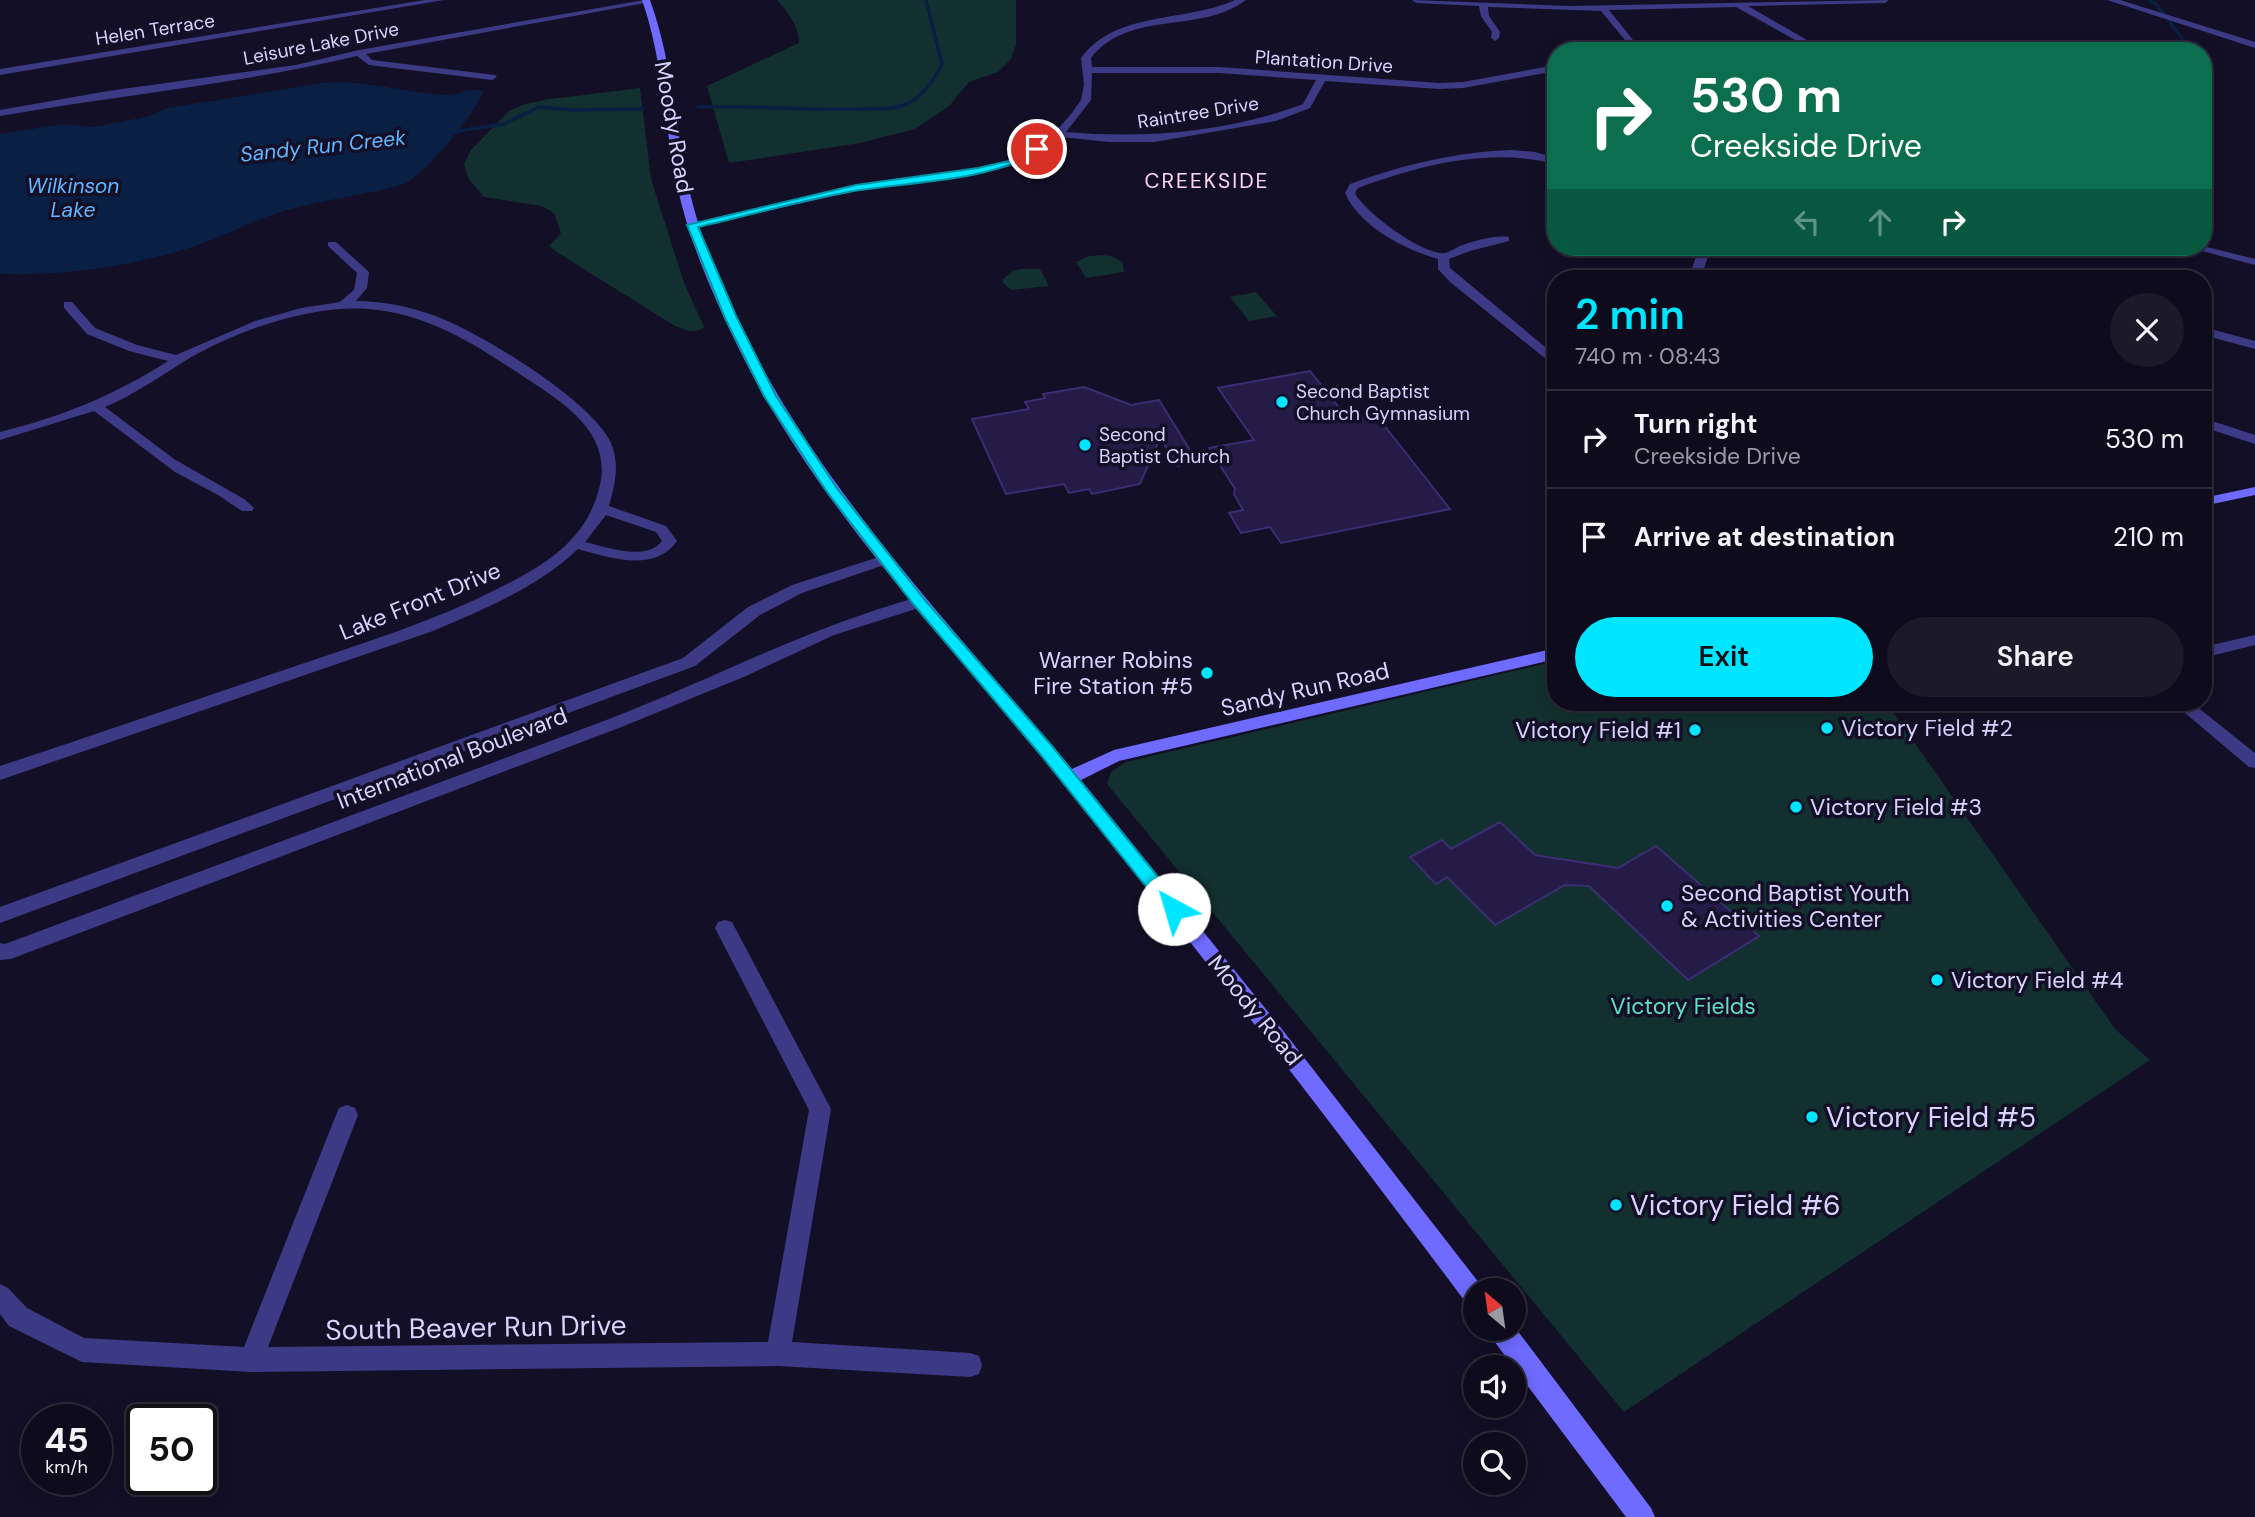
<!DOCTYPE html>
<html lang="en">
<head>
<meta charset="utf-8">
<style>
	body { margin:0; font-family:"DM Sans",sans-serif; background:#1c1929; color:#f1f3f6; height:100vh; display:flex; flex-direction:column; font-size:26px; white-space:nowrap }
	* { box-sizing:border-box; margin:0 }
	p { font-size:23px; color:#9b9ba3 }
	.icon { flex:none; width:38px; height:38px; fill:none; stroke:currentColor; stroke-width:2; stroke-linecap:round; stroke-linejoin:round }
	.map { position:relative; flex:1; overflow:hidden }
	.side { position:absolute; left:1547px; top:270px; width:665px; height:441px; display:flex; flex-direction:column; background:#0e0b1c; border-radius:28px; box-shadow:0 4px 18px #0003,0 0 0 2px #2e2b3b }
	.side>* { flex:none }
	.top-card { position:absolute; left:1547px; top:42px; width:665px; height:214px; border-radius:28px; box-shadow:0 4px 18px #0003,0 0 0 2px #2e2b3b; background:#0b6e4f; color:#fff; overflow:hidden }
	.needle { width:46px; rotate:331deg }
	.buttons { position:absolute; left:1463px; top:1278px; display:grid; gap:14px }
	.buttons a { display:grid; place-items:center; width:63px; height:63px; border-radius:50%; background:#0e0b1c; box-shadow:0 4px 18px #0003,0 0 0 2px #2e2b3b; font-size:35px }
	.speed { position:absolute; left:21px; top:1404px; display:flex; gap:14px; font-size:35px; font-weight:700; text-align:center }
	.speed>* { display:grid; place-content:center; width:91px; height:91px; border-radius:50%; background:#0e0b1c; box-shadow:0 4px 18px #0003,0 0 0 2px #2e2b3b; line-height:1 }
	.speed small { font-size:18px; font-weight:400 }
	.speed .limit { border:4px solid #111; border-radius:10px; background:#fff; color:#111 }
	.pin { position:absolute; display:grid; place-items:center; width:60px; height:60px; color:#fff; margin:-30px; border:4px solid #fff; border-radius:50%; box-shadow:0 2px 7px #0007 }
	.me { position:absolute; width:77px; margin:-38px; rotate:321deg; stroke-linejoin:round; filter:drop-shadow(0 0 5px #0008) }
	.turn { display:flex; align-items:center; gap:24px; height:147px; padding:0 28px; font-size:32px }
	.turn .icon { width:91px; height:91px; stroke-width:2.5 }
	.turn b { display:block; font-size:49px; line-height:60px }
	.lanes { display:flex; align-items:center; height:66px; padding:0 28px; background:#0003; justify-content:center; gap:35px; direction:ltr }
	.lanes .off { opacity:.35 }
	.round { display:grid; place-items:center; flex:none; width:74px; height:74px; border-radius:37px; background:#1c1929 }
	.headline { display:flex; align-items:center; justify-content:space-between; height:119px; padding:0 28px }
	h1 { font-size:42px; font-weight:600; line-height:52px; color:#00e5ff }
	.button { display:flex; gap:14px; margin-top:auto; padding:14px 28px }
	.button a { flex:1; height:80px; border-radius:42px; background:#00e5ff; color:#111; font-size:28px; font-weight:600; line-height:80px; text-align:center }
	.button a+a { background:#1c1929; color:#f1f3f6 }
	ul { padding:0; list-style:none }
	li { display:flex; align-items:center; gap:21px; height:98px; padding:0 28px; border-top:2px solid #2e2b3b }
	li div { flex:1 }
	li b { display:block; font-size:26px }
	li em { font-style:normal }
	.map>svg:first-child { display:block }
	.green { fill:#12302f }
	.water { fill:#0a1f44 }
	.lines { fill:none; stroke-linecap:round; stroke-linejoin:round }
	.stream { stroke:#0a1f44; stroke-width:3.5 }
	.building { fill:#241b47; stroke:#3b2d73; stroke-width:2 }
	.street { fill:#3d3a85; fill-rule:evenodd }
	.secondary { fill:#6f6bff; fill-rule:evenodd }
	.route { fill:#00e5ff; stroke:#0095a6; stroke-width:2 }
	.poi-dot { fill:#00e5ff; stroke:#130f26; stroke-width:2.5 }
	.labels { text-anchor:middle; stroke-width:7; stroke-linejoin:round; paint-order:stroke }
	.far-street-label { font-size:19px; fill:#d9d4ff; stroke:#130f26 }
	.far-poi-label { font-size:19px; fill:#d9d4ff; stroke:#130f26; text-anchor:start }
	.far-water-label { font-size:21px; font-style:italic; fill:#62b6ff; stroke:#130f26 }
	.far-neighbourhood-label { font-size:21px; letter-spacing:2px; fill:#ffd6f0; stroke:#130f26 }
	.street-label { font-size:23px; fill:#d9d4ff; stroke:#130f26 }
	.poi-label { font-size:23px; fill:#d9d4ff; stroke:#130f26; text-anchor:start }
	.park-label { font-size:23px; fill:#5fe0c0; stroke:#130f26 }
	.near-poi-label { font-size:28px; fill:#d9d4ff; stroke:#130f26; text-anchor:start }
	.near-street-label { font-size:28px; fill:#d9d4ff; stroke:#130f26 }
</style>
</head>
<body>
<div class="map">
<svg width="2255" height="1517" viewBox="0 0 2255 1517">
	<rect width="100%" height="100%" fill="#130f26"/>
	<path class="green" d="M777,0h239v45l-5,14 -13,13 -29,10 -20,24 -34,23 -55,14 -131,20 -22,-77 92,-43c1,-16 -12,-32 -22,-43z
		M640,88l11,91 33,104 20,44c-9,8 -19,3 -29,-1l-117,-73 -9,-7 12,-13 -7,-20 -12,-7 -58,-9 -16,-19 -4,-14 7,-14 38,-39 16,-7 25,-5z
		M1104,255l10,2 9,6 1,9 -38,6 -10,-16 13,-6z
		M1021,269h19l9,17 -38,4 -8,-7v-4l10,-8z
		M1256,292l21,24 -28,5 -19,-24z
		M1556,661v41h330l229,327 35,31 -526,352 -517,-628 4,-12 15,-10z"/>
	<path class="water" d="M323,83c42,-4 81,10 123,12 13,0 25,-8 37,-4 -7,22 -58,84 -79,93 -39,12 -81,15 -120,27 -31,9 -59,25 -89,35 -57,19 -136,31 -195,28v-140l63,-10 31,3 56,-11 17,-8z"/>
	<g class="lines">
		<path class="stream" d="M2149,0l7,4 36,47
			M698,107c54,-2 108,4 162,2 11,-1 26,1 37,-2 23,-5 35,-24 45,-43l-16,-64
			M447,133l57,-9 35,-17 35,3 69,-1"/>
	</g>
	<path class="building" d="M1310,371l39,49 27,-5 74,94 -169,34 -11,-16 -29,6 -12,-20 14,-3 -9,-16 1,-5 -26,-41 45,-8 -36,-52z
		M1084,387l47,18 28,-5 39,63 -20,3 -18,-28 -20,46 -48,10 -3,-5 -20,4 -5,-9 -58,10 -34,-75 57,-10 -4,-7 20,-4 -2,-4z
		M1500,822l35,33 83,13 38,-22 103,90 -71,44 -99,-94 -24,-1 -70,40 -48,-48 -11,7 -26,-27 32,-17 9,9z"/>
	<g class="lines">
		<path class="street" d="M425,0h19l-444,75v-6z
			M644,0l7,2 -285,52 6,6 123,15 2,2 -5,3 -123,-15 -12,-9c-117,28 -238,39 -357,60v-6l108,-19 188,-26 63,-15z
			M1235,0h11c-47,35 -117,9 -155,58l1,9h127l220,16 24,-1 93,-17v6l-93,17 -24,1 -114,-8 -15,27 -34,13 -122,21h-45l-48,-5 -49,29 -33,8 -123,17 -164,37 -6,-3 170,-40 123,-17 29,-7 47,-29 17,-19 9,-13 3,-15 -3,-27c36,-48 103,-35 154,-58zM1092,73h127l97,7 -13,24c-73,28 -159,35 -237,28l25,-32z
			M1412,0l158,6 319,-6 -4,3 -137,3 78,45h-11l-79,-44 -127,3 28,35 1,6h-10l1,-6 -28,-34 -113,-4 1,9 11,16 -1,6 -4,3 -4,-3 1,-6 -11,-16 -2,-10 -63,-3z
			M2107,0h13l135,42v6z
			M1511,150l24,2 21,6v6c-67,-17 -135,1 -198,24l-3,5c9,19 69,63 90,60 5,-1 11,-5 15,-7 14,-5 35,-11 49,-9v4l-39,10 -21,8 1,9 106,88v11l-106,-85 -12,-13v-10c-34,-10 -78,-32 -93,-66l5,-9c52,-19 105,-32 161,-34z
			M328,242h8l33,30 -2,16 -11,13c25,0 50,5 74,13 45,15 162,86 181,129 9,22 4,41 -2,63l57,20 11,15c-22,32 -67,17 -99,8 -41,39 -94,60 -145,82l-433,149v-14c94,-31 187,-63 281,-95 75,-26 151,-48 222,-85 22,-11 47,-25 64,-42 17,-17 26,-33 32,-55 16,-58 -40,-89 -81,-116 -55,-37 -109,-69 -178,-64 -51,4 -107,24 -152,50 -27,17 -53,35 -83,48l69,52 70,40 10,9 -2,3h-10l-24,-16 -43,-23 -81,-61 -94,29v-8c61,-15 115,-37 168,-71l-39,-10 -42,-17 -23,-26v-6h8l23,26 42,17 39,10 79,-34 46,-13 39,-6 14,-12 3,-17 -29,-27zM606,515l50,17 6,9c-16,21 -56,6 -77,1z
			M2203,246l52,13v6l-68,-18z
			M1699,247h12l-10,31h-12z
			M1765,247h29l2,2c-7,6 -24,3 -31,-2z
			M2203,327l52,14v8l-52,-14z
			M2203,418l52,17v9l-52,-17z
			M885,555l5,2 3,3 -3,3 -88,30 -42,22 -65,51 -695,257v-16l683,-249 65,-51 44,-22z
			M919,597l8,5 -2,4 -91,29 -88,41 -122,50 -613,233 -11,1v-17l5,1c201,-75 403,-149 604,-225 104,-40 202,-93 310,-122z
			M2255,635v10l-52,13v-11z
			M2172,702h19l64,51v15l-6,-1z
			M725,920l7,2 99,187 -39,233 178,11 9,3 3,9 -3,9 -9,3 -192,-11 -527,6 -169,-10 -73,-36 -9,-12v-30l8,4 19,20 57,30 160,9 92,-232 3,-7 8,-3 8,3 3,7 -90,232 500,-5 41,-232 -94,-182 3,-6z"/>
		<path class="secondary" d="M642,0h8c28,77 25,160 53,237 74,210 229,365 369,532l42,-19 442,-102v11l-437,102 -38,19 200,248 202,260 1,2h-9v18l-8,-4c-137,-183 -276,-364 -420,-541 -109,-133 -232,-260 -309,-416 -25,-52 -49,-105 -61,-162 -13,-62 -14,-125 -35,-185z
			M2255,487v8l-52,11v-8z
			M1514,1326l137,182 4,9h-29l-135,-180 -3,-9z"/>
	</g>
	<path class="route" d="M1037,146l5,3 -1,2c-55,30 -120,30 -181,39 -55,9 -109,25 -162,37l39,91 39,78 60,91 88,112 128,147 128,158 3,5 -3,5h-12l-128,-160 -126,-149 -87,-113 -63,-96 -39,-78 -38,-93 169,-40 122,-17 31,-7z"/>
	<g class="poi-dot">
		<circle cx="1282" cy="402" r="7"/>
		<circle cx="1085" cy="445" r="7"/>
		<circle cx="1207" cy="673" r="7"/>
		<circle cx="1827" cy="728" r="7"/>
		<circle cx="1695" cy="730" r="7"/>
		<circle cx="1796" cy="807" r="7"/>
		<circle cx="1667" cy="906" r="7"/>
		<circle cx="1937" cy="980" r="7"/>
		<circle cx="1812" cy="1117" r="7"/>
		<circle cx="1616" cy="1205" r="7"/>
	</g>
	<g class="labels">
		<g class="far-street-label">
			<text transform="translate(155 29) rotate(-9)" y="7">Helen Terrace</text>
			<text transform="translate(321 43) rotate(-11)" y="7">Leisure Lake Drive</text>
			<text transform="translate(1324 61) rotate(4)" y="7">Plantation Drive</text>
			<text transform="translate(1198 112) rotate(-9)" y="7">Raintree Drive</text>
		</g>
		<g class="far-poi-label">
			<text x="1296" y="398">Second Baptist<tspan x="1296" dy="22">Church Gymnasium</tspan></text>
			<text x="1099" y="441">Second<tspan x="1099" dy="22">Baptist Church</tspan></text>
		</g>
		<g class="far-water-label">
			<text transform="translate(323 146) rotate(-6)" y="7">Sandy Run Creek</text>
			<text x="73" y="193">Wilkinson<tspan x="73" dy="24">Lake</tspan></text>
		</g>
		<g class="far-neighbourhood-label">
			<text x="1207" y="188">CREEKSIDE</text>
		</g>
		<g class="street-label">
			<text transform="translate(674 127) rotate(80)" y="8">Moody Road</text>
			<text transform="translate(420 601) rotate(-22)" y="8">Lake Front Drive</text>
			<text transform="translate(1305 689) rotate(-13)" y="8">Sandy Run Road</text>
			<text transform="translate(452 758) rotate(-21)" y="8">International Boulevard</text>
			<text transform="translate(1255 1010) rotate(51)" y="8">Moody Road</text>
		</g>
		<g class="poi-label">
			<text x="1193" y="668" text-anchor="end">Warner Robins<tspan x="1193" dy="26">Fire Station #5</tspan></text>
			<text x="1841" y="736">Victory Field #2</text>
			<text x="1681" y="738" text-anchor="end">Victory Field #1</text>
			<text x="1810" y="815">Victory Field #3</text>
			<text x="1681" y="901">Second Baptist Youth<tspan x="1681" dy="26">&amp; Activities Center</tspan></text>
			<text x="1951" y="988">Victory Field #4</text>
		</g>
		<g class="park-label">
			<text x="1683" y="1014">Victory Fields</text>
		</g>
		<g class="near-poi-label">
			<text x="1826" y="1127">Victory Field #5</text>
			<text x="1630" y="1215">Victory Field #6</text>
		</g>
		<g class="near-street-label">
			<text transform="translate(476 1327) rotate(-1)" y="10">South Beaver Run Drive</text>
		</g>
	</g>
</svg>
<div class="buttons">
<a><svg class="needle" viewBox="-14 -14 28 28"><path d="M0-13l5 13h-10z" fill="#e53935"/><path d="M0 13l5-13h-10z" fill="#9b9ba3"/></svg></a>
<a><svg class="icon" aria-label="sound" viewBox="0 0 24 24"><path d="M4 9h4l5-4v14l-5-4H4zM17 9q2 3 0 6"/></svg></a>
<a><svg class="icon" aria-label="search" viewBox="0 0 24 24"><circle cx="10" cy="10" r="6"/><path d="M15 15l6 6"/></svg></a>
</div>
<div class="speed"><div>45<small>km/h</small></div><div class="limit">50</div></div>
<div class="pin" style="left:1037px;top:149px;background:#d93025"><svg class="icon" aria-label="arrive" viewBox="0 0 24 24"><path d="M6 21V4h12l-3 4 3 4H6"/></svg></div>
<svg class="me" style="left:1174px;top:909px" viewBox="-20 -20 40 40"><circle r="19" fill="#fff"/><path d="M0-13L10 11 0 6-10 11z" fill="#00e5ff"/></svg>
<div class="top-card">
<div class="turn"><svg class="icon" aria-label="right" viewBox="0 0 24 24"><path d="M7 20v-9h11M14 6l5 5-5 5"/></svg><div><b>530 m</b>Creekside Drive</div></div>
<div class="lanes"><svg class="icon off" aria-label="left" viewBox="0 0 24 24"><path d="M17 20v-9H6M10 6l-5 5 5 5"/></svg><svg class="icon off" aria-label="ahead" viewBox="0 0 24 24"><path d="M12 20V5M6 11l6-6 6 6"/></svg><svg class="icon" aria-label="right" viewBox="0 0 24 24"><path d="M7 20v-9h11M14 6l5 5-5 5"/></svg></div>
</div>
<section class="side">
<div class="headline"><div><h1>2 min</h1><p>740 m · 08:43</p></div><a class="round"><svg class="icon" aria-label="close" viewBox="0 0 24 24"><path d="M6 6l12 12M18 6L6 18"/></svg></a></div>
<ul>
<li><svg class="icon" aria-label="right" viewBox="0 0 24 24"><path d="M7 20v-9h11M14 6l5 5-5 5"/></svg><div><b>Turn right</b><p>Creekside Drive</p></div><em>530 m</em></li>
<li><svg class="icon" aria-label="arrive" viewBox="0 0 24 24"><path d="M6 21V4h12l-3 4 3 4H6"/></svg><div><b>Arrive at destination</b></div><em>210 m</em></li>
</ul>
<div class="button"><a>Exit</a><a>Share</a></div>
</section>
</div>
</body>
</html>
